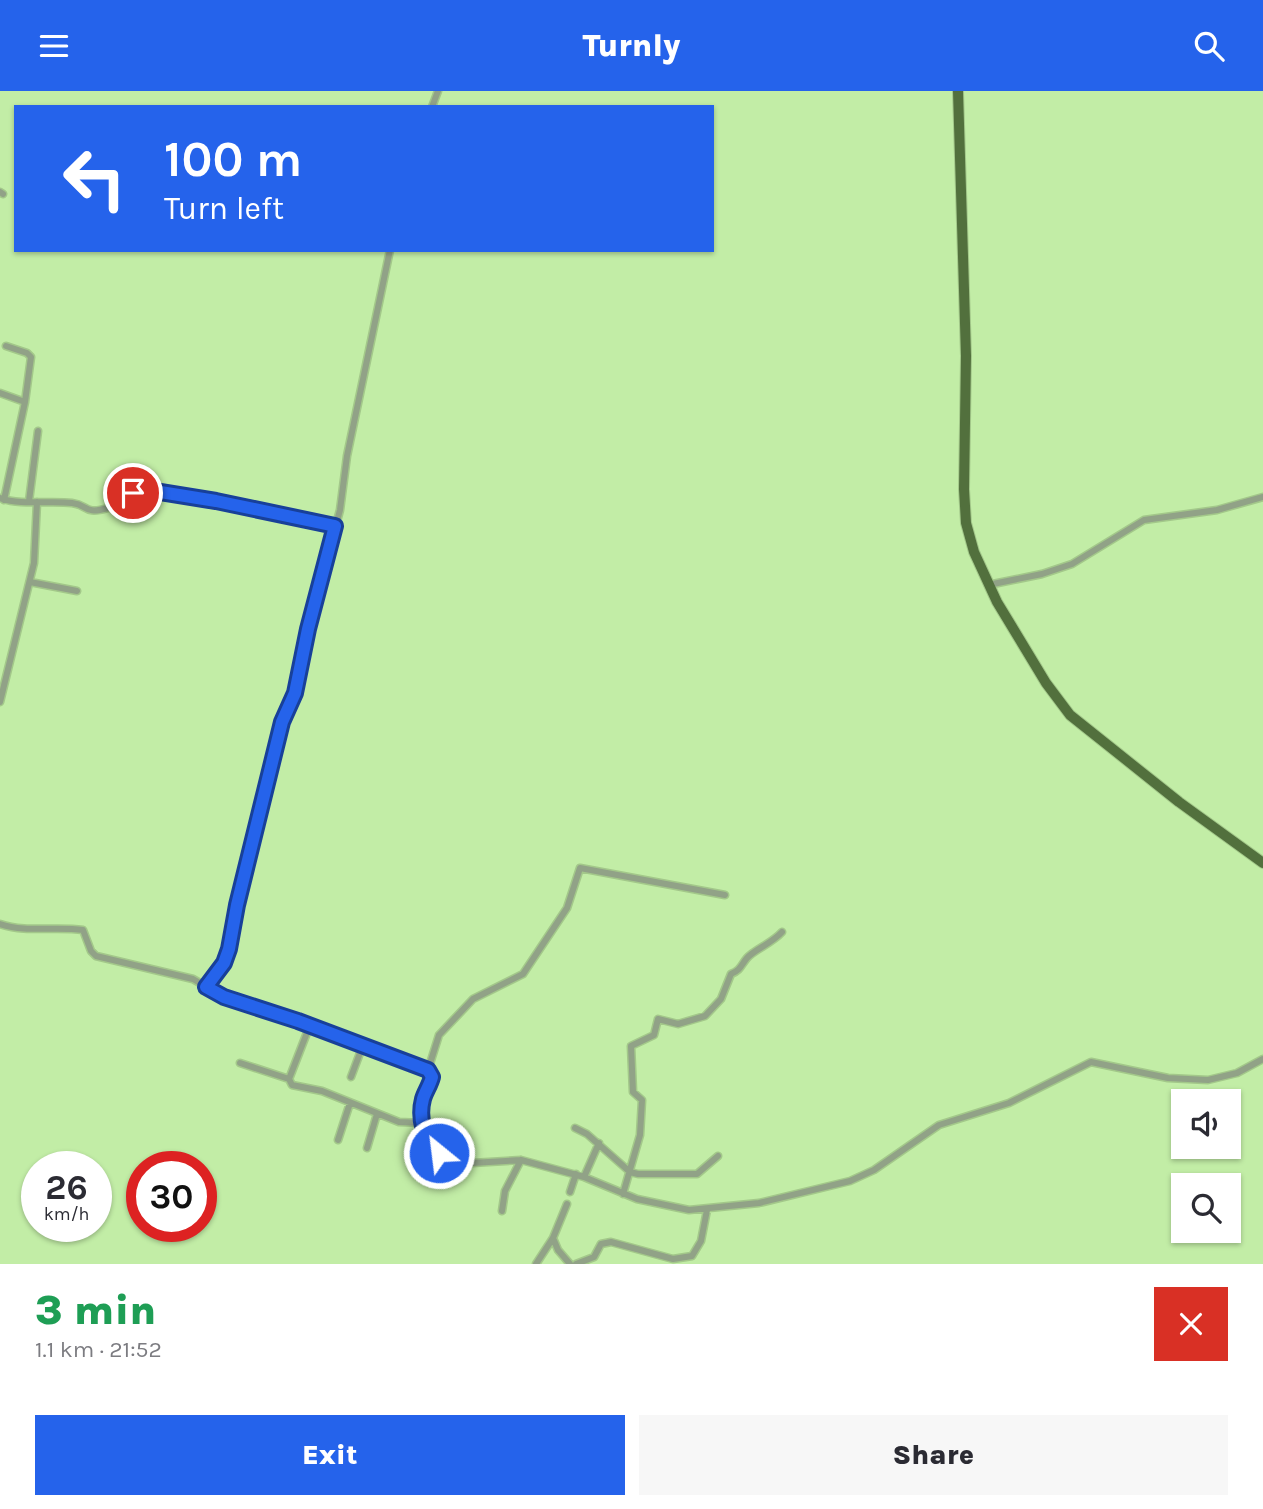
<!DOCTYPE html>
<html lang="en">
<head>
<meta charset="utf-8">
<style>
	body { margin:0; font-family:Karla,sans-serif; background:#f7f7f7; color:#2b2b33; height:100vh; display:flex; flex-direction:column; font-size:26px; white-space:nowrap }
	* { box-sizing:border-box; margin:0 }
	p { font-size:23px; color:#7c7c81 }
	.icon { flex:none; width:38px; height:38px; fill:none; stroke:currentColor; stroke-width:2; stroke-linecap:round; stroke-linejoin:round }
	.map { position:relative; height:1173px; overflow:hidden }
	.side { display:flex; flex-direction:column; background:#fff; flex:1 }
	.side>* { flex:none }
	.hud { position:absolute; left:14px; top:14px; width:700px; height:147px; border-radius:0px; box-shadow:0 2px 5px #0004; background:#2563eb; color:#fff; overflow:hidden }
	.fabs { position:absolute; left:1171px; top:998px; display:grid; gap:14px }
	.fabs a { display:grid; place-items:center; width:70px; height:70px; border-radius:0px; background:#fff; box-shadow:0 2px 5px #0004; font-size:35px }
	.speed { position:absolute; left:21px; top:1060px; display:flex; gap:14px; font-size:35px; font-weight:700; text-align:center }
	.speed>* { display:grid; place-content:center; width:91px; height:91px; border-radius:50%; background:#fff; box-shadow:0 2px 5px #0004; line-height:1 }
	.speed small { font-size:18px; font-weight:400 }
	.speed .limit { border:10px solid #d22; background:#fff; color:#111 }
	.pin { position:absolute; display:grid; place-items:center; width:60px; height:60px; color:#fff; margin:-30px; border:4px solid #fff; border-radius:50%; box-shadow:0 2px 7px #0007 }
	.me { position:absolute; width:77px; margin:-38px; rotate:331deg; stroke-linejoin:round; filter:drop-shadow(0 0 5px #0008) }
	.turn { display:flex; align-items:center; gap:24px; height:147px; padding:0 35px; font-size:32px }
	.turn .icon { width:91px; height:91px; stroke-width:2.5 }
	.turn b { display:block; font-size:49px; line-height:60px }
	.round { display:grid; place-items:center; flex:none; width:74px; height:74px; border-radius:0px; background:#f7f7f7 }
	.head { display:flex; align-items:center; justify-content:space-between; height:119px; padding:0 35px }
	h1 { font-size:42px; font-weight:800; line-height:52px; color:#1e9e55 }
	.primary-button { display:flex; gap:14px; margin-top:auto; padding:14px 35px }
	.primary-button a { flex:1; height:80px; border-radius:0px; background:#2563eb; color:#fff; font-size:28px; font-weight:800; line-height:80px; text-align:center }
	.primary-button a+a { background:#f7f7f7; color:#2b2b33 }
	header { display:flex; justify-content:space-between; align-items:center; height:91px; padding:0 35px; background:#2563eb; color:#fff; font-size:32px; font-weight:800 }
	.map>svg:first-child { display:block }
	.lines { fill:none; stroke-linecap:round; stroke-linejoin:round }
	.minor-casing { stroke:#a3c88a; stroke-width:9 }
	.primary-casing { stroke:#a3c88a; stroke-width:12 }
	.minor { stroke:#91a287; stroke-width:6 }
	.primary { stroke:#52703d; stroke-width:10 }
	.route-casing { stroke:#184099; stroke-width:18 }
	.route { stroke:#2563eb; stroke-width:12 }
</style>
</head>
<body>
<header><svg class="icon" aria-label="menu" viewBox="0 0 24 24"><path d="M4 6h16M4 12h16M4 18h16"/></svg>Turnly<svg class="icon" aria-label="search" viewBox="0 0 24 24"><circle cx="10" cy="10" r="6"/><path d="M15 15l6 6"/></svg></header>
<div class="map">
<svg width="1263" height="1173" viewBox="0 0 1263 1173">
	<rect width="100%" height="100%" fill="#c2eda6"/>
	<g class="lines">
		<g class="minor-casing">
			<path id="minor" d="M432,16l6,-16
				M0,101l3,2
				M6,255l21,7 4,4 -6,45
				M0,302l25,9 -21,98
				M0,407c22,8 49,2 72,5 17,2 11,12 36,5 15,-4 24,-17 40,-18l79,13 56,14 52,9
				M29,410l9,-70
				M30,491l47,9
				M988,494l54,-11 30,-10 72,-44 73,-10 46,-13
				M0,611l34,-139 3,-61
				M0,833c26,9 56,2 83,6l8,21 5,5 97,23 31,18 46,14 158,59 4,7 -9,23v23l6,21 10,9 33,10 49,-3 63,17 53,22 52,11 70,-7 91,-22 24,-11 65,-45 70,-22 82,-41 77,16 40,2 29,-7 26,-14
				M206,896l21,-30 55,-235 13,-29 13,-64 32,-119 7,-54 43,-206
				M240,972l49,16 3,6 30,6 77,31 24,1
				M428,979l11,-35 34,-36 50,-25 44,-66 13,-40 145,27
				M351,986l12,-32
				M289,988l21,-54
				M575,1037l12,6 43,38 8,2h59l21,-18
				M338,1049l12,-37
				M367,1057l10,-34
				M584,1086l15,-34
				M570,1101l6,-18
				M623,1103l17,-59 2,-35 -9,-8 -2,-46 23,-11 4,-16 20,5 27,-8 16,-17 10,-25c10,-4 10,-9 16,-16 8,-9 24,-14 35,-26
				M502,1120l3,-20 16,-31
				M553,1147l5,12 12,14
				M536,1173l17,-26 14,-34
				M576,1173l18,-7 7,-13 10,-2 62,17 19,-3 9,-15 6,-31"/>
		</g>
		<g class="primary-casing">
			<path id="primary" d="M958,0l8,265 -2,133 2,34 8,29 23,50 49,81 24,32 109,87 84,61"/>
		</g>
		<use href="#minor" class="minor"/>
		<use href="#primary" class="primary"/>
	</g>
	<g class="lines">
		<g class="route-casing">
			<path id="route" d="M133,402l15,-3 68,11 119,25 -27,103 -13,64 -13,29 -45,183 -8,44 -5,14 -18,24 18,10 74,24 130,49 4,7c-2,8 -7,15 -9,22 -5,19 1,42 16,54"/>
		</g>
		<use href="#route" class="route"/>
	</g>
</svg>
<div class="fabs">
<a><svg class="icon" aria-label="sound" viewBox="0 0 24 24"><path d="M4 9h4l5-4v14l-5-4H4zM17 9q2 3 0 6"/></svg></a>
<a><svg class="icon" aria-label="search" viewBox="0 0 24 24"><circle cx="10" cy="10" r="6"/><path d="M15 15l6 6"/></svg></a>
</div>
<div class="speed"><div>26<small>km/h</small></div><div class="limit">30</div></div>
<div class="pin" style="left:133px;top:402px;background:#d93025"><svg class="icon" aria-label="arrive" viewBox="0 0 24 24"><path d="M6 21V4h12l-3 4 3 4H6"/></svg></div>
<svg class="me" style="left:439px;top:1062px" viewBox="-20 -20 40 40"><circle r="17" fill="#2563eb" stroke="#fff" stroke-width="3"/><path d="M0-11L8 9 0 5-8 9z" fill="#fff"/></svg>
<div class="hud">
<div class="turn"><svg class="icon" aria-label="left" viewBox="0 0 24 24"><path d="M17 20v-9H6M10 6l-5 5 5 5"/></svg><div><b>100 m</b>Turn left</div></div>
</div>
</div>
<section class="side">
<div class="head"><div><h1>3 min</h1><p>1.1 km · 21:52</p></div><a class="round" style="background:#d93025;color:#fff"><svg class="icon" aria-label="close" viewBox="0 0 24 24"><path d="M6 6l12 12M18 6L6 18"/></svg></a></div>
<div class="primary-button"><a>Exit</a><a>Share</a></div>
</section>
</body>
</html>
